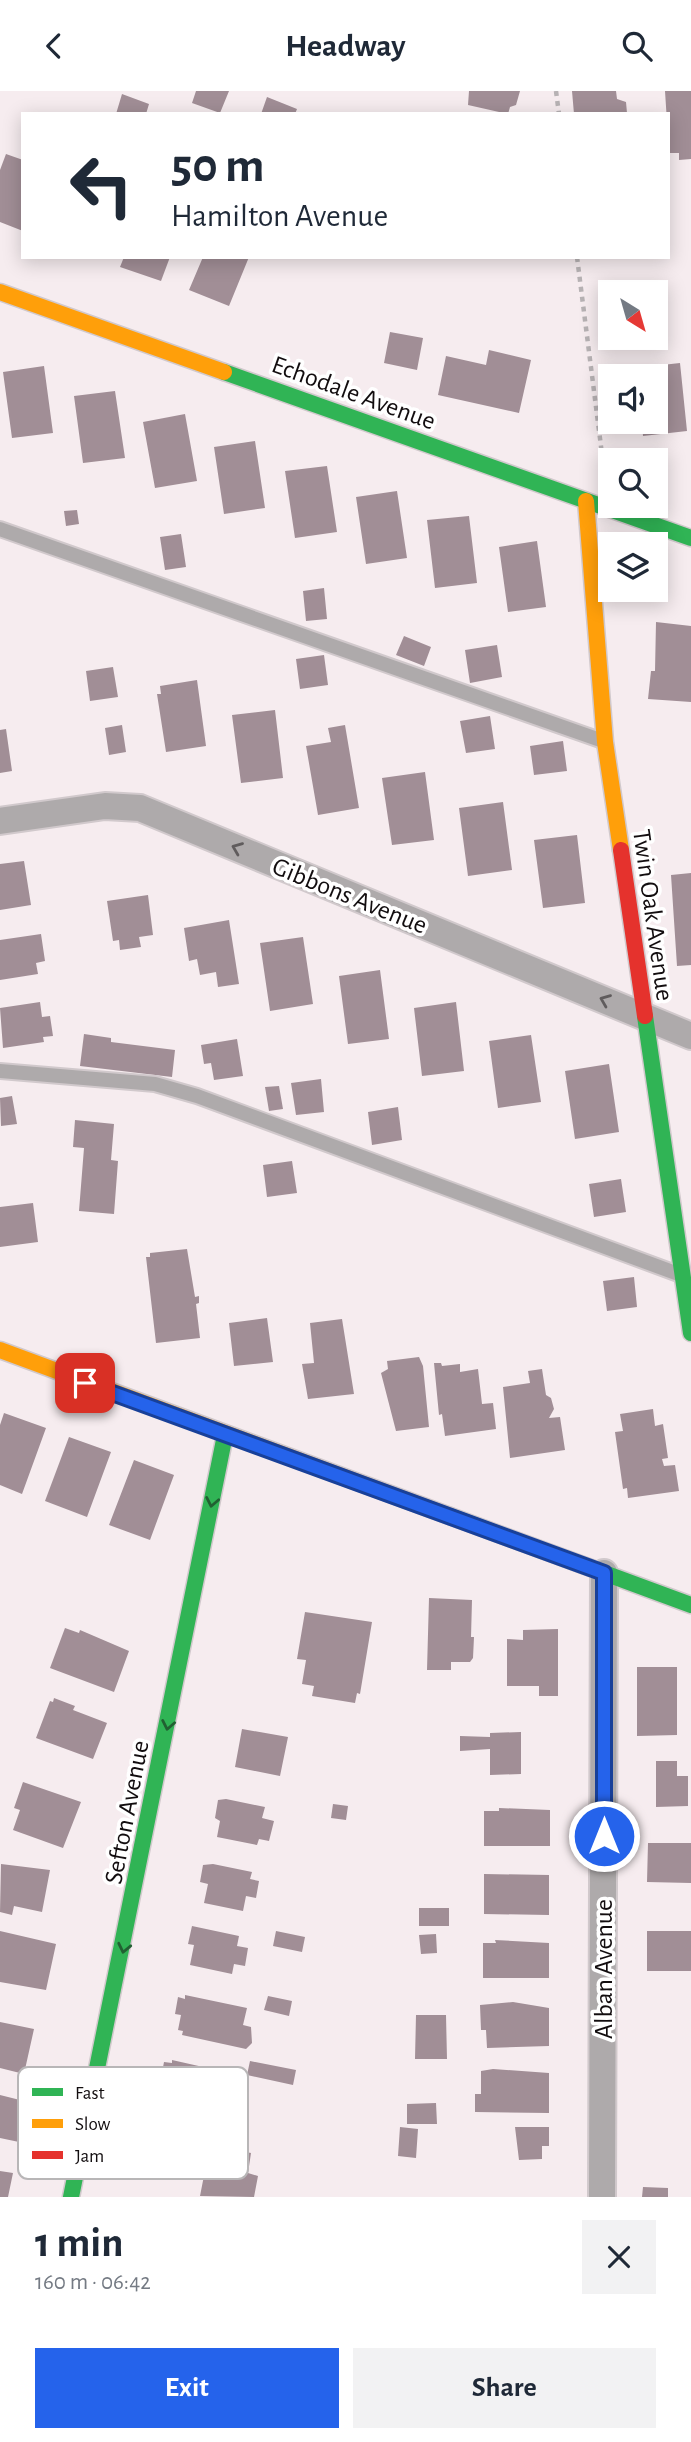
<!DOCTYPE html>
<html lang="en">
<head>
<meta charset="utf-8">
<style>
	body { margin:0; font-family:"Alegreya Sans",sans-serif; background:#f2f2f3; color:#1f2937; height:100vh; display:flex; flex-direction:column; font-size:26px; white-space:nowrap }
	* { box-sizing:border-box; margin:0 }
	p { font-size:23px; color:#747a83 }
	.icon { flex:none; width:38px; height:38px; fill:none; stroke:currentColor; stroke-width:2; stroke-linecap:round; stroke-linejoin:round }
	.map { position:relative; height:2106px; overflow:hidden }
	.details { display:flex; flex-direction:column; background:#fff; flex:1 }
	.details>* { flex:none }
	.guide { position:absolute; left:21px; top:21px; width:649px; height:147px; border-radius:0px; box-shadow:0 4px 18px #0003; background:#fff; color:#1f2937; overflow:hidden }
	.needle { width:46px; rotate:143deg }
	.buttons { position:absolute; left:598px; top:189px; display:grid; gap:14px }
	.buttons a { display:grid; place-items:center; width:70px; height:70px; border-radius:0px; background:#fff; box-shadow:0 4px 18px #0003; font-size:35px }
	.pin { position:absolute; display:grid; place-items:center; width:60px; height:60px; color:#fff; margin:-30px; border-radius:14px; box-shadow:0 4px 10px #0006 }
	.me { position:absolute; width:77px; margin:-38px; rotate:0deg; stroke-linejoin:round; filter:drop-shadow(0 0 5px #0008) }
	.turn { display:flex; align-items:center; gap:24px; height:147px; padding:0 35px; font-size:32px }
	.turn .icon { width:91px; height:91px; stroke-width:2.5 }
	.turn b { display:block; font-size:49px; line-height:60px }
	.round { display:grid; place-items:center; flex:none; width:74px; height:74px; border-radius:0px; background:#f2f2f3 }
	.overview { display:flex; align-items:center; justify-content:space-between; height:119px; padding:0 35px }
	h1 { font-size:42px; font-weight:600; line-height:52px }
	.button { display:flex; gap:14px; margin-top:auto; padding:14px 35px }
	.button a { flex:1; height:80px; border-radius:0px; background:#2563eb; color:#fff; font-size:28px; font-weight:600; line-height:80px; text-align:center }
	.button a+a { background:#f2f2f3; color:#1f2937 }
	header { display:flex; justify-content:space-between; align-items:center; height:91px; padding:0 35px; background:#fff; font-size:32px; font-weight:600 }
	.map>svg:first-child { display:block }
	.building { fill:#a18e96 }
	.lines { fill:none; stroke-linecap:round; stroke-linejoin:round }
	.lane-casing { stroke:#d1c9cc; stroke-width:18 }
	.street-casing { stroke:#d1c9cc; stroke-width:30 }
	.fast-casing { stroke:#d1c9cc; stroke-width:19 }
	.slow-casing { stroke:#d1c9cc; stroke-width:19 }
	.jam-casing { stroke:#d1c9cc; stroke-width:19 }
	.path { stroke:#b7b2b4; stroke-width:4.5; stroke-dasharray:5 5; stroke-linecap:butt }
	.lane { stroke:#aeaaab; stroke-width:14 }
	.street { stroke:#aeaaab; stroke-width:26 }
	.fast { stroke:#30b455; stroke-width:16 }
	.slow { stroke:#ff9f0a; stroke-width:16 }
	.jam { stroke:#e5322d; stroke-width:16 }
	.oneway { stroke:#605c5d }
	.oneway2 { stroke:#216032 }
	.route-casing { stroke:#184099; stroke-width:18 }
	.route { stroke:#2563eb; stroke-width:12 }
	.labels { text-anchor:middle; stroke-width:7; stroke-linejoin:round; paint-order:stroke }
	.street-label { font-size:26px; fill:#120d0f; stroke:#fff }
	.key { fill:#fff; stroke:#b8b6b7; stroke-width:2 }
	.key-label { font-size:19px; fill:#120d0f }
</style>
</head>
<body>
<header><svg class="icon" aria-label="back" viewBox="0 0 24 24"><path d="M15 5l-7 7 7 7"/></svg>Headway<svg class="icon" aria-label="search" viewBox="0 0 24 24"><circle cx="10" cy="10" r="6"/><path d="M15 15l6 6"/></svg></header>
<div class="map">
<svg width="691" height="2106" viewBox="0 0 691 2106">
	<rect width="100%" height="100%" fill="#f6ecef"/>
	<path class="building" d="M196,0h33l-9,22 -28,-10z
		M469,0h51l-4,14 -6,2 -2,7 -40,-9z
		M572,0h44l1,8 9,3 1,11 -53,1z
		M665,0h26v68l-12,1v-7h-10z
		M122,3l27,10 -3,10h-30z
		M267,6l30,12 -2,5h-34z
		M6,63l17,6v71l-23,-9v-52z
		M124,166h46l-9,24 -41,-14z
		M203,166h46l-20,49 -40,-16z
		M390,241l33,6 -6,32 -33,-7z
		M489,259l42,10 -12,53 -81,-18 8,-39 40,9z
		M680,272l7,68 -44,5 -1,-14h14v-46h-20l-1,-8z
		M44,275l9,67 -41,5 -9,-66z
		M115,300l10,67 -42,5 -9,-67z
		M185,323l12,67 -42,7 -12,-66z
		M255,350l10,67 -41,6 -10,-67z
		M327,375l10,66 -42,6 -10,-67z
		M397,400l10,67 -41,6 -10,-67z
		M77,419l2,14 -13,2 -2,-15z
		M469,425l8,67 -42,5 -8,-68z
		M181,443l5,33 -21,3 -5,-33z
		M537,450l9,66 -38,5 -9,-65z
		M324,497l3,31 -21,2 -3,-30z
		M656,531l35,4v76l-43,-3 3,-28h4z
		M404,545l27,11 -7,19 -28,-11z
		M497,554l5,32 -32,6 -5,-33z
		M324,564l4,30 -28,4 -4,-30z
		M113,576l5,30 -28,4 -4,-30z
		M197,589l9,66 -40,6 -9,-58h4l-1,-8z
		M275,619l8,68 -42,5 -9,-68z
		M490,625l5,33 -29,4 -6,-32z
		M122,634l4,27 -17,3 -4,-27z
		M345,634l14,83 -41,7 -12,-69 25,-4 -3,-14z
		M6,638l6,42 -12,2v-43z
		M563,650l4,30 -33,4 -4,-29z
		M425,681l9,68 -42,5 -10,-67z
		M503,711l9,68 -44,6 -9,-68z
		M577,744l8,68 -42,5 -9,-68z
		M24,770l7,44 -31,5v-46z
		M691,782v92l-14,1 -6,-91z
		M148,804l5,40 -14,2 2,10 -21,3 -1,-10 -6,1 -6,-40z
		M229,829l10,64 -21,3 -2,-15 -16,3 -3,-16 -8,2 -5,-33z
		M41,843l4,27 -9,2 2,11 -38,6v-40z
		M303,846l10,67 -43,7 -10,-68z
		M380,879l9,69 -41,5 -9,-68z
		M40,911l2,15 8,-1 3,20 -10,1 1,5 -41,6 -3,-40z
		M456,911l8,69 -42,5 -8,-68z
		M84,943l27,4v4l64,8 -3,27 -92,-11z
		M531,944l10,67 -43,6 -9,-67z
		M237,948l6,37 -29,4 -3,-17 -7,1 -3,-19z
		M609,973l10,68 -44,7 -10,-68z
		M321,988l3,33 -28,3 -5,-32z
		M279,995l4,23 -14,2 -4,-24z
		M12,1005l5,28 -16,2 -1,-28z
		M398,1016l4,33 -30,5 -4,-33z
		M75,1029l39,4 -3,36 7,1 -4,53 -35,-3 5,-63 -11,-1z
		M292,1070l5,32 -30,4 -4,-32z
		M621,1088l5,33 -32,5 -5,-33z
		M33,1112l5,39 -38,5v-40z
		M187,1158l8,48 4,-1v7l-3,1 4,34 -44,5 -10,-86h4v-4z
		M634,1186l3,30 -30,4 -4,-30z
		M267,1227l6,44 -39,4 -5,-43z
		M342,1228l12,75 -46,5 -6,-35 12,-1 -4,-40z
		M419,1266l4,9 6,61 -33,4 -15,-58 7,-4 -1,-8z
		M434,1272h7l1,3 18,-2v8l18,-3 4,35 11,-1 3,26 -51,7 -3,-22 -3,1z
		M542,1278l4,26 5,3 3,11 -5,9 11,-1 5,33 -55,8 -7,-71 27,-4 -2,-12z
		M653,1318l2,17 8,-2 5,34 -6,1 2,7 11,-1 4,26 -51,7 -1,-10 -4,1 -8,-57 8,-1 -3,-17z
		M4,1322l42,15 -24,66 -22,-9v-60z
		M69,1346l42,15 -24,65 -42,-16z
		M134,1369l40,15 -24,65 -41,-15z
		M429,1507l43,2 -1,37h3l-1,21 -3,4h-19v8h-24z
		M305,1521l67,10 -12,72 -3,-1 -2,10 -43,-7 2,-10 -12,-2 4,-24 -9,-1z
		M65,1537l14,5 1,-3 49,21 -15,41 -64,-24z
		M558,1538v67h-19v-10h-32v-47l16,1v-10z
		M637,1576h40v68l-40,1z
		M54,1607l21,8 -2,4 34,13 -14,36 -57,-21 14,-37 3,1z
		M242,1638l46,8 -8,39 -45,-9z
		M521,1641v42l-31,1v-26l-30,2v-15l30,1v-4z
		M656,1670h21v15h11v30l-32,1z
		M23,1691l58,20 -18,46 -50,-18 7,-20 -6,-2z
		M226,1708l39,8 -3,11 12,3 -5,20 -10,-2 -2,6 -40,-8 3,-16 -5,-3 3,-18z
		M333,1713l15,2 -2,14 -15,-2z
		M499,1717l51,2v36h-66v-35h15z
		M648,1752h43v40l-44,-1z
		M1,1773l49,6 -8,42 -28,-6 -2,9 -12,-3z
		M213,1773l39,8 -2,7 9,2 -3,17 -10,-2 -3,15 -39,-8 4,-19 -8,-2 3,-17z
		M484,1783l65,1v40l-65,-1z
		M419,1817h30v18h-30z
		M192,1835l47,10 -2,10 11,2 -3,18 -11,-2 -2,10 -42,-9 4,-20 -6,-1z
		M0,1840l56,13 -10,46 -46,-8z
		M276,1840l29,6 -3,15 -29,-6z
		M647,1840h44v40h-44z
		M436,1843l1,19 -16,1 -2,-19z
		M495,1849l54,3v35h-66v-35h13z
		M185,1904l62,13 -4,17 8,2 1,16 -6,6 -64,-14 1,-4 -5,-1 3,-15 -6,-1 3,-17 7,2z
		M268,1905l24,5 -3,15 -25,-6z
		M513,1911l36,6v38l-62,2 -1,-18h-5l-1,-25z
		M416,1924h30l1,44h-32z
		M0,1931l34,7 -10,45 -24,-6z
		M172,1969l40,9 -2,8 13,2 -5,25 -13,-3 -1,6 -40,-8 4,-19 -7,-2 3,-16 8,1z
		M250,1970l46,9 -3,15 -46,-10z
		M493,1978l56,4v40l-74,-1v-18h6v-23z
		M0,2004l28,7 -9,40 -19,-4z
		M436,2012l1,21h-30v-20z
		M400,2036l18,2 -2,29 -18,-2z
		M515,2036h34v19h-7v13l-23,1z
		M210,2054l41,8 -3,20 10,3 -4,21 -54,-1z
		M0,2080l13,2 -5,24h-8z
		M643,2096l25,1v9h-26z"/>
	<g class="lines">
		<g class="lane-casing">
			<path id="lane" d="M0,438l603,212
				M0,980l155,13 42,12 484,179"/>
		</g>
		<g class="street-casing">
			<path id="street" d="M0,730l105,-15 35,2 551,228
				M602,2106l2,-624"/>
		</g>
		<g class="fast-casing">
			<path id="fast" d="M224,281l467,166
				M645,925l46,317
				M450,1425l241,89
				M71,2106l154,-762"/>
		</g>
		<g class="slow-casing">
			<path id="slow" d="M0,201l224,80
				M586,410l19,241 16,108
				M0,1259l450,166"/>
		</g>
		<g class="jam-casing">
			<path id="jam" d="M621,759l24,166"/>
		</g>
		<path class="path" d="M556,0l3,23
			M577,166l27,213"/>
		<use href="#lane" class="lane"/>
		<use href="#street" class="street"/>
		<use href="#fast" class="fast"/>
		<use href="#slow" class="slow"/>
		<use href="#jam" class="jam"/>
	</g>
	<defs><path id="oneway-chevron" d="M-2-3.5L2.5 0L-2 3.5" fill="none" stroke-width="1.6" stroke-linecap="round" stroke-linejoin="round" transform="scale(1.75)"/></defs>
	<g class="oneway">
		<use href="#oneway-chevron" transform="translate(237 757) rotate(-158)"/>
		<use href="#oneway-chevron" transform="translate(605 909) rotate(-158)"/>
	</g>
	<g class="oneway2">
		<use href="#oneway-chevron" transform="translate(212 1411) rotate(101)"/>
		<use href="#oneway-chevron" transform="translate(168 1634) rotate(101)"/>
		<use href="#oneway-chevron" transform="translate(124 1857) rotate(102)"/>
	</g>
	<g class="lines">
		<g class="route-casing">
			<path id="route" d="M85,1292l519,190v263"/>
		</g>
		<use href="#route" class="route"/>
	</g>
	<g class="labels">
		<g class="street-label">
			<text transform="translate(354 301) rotate(20)" y="9">Echodale Avenue</text>
			<text transform="translate(350 804) rotate(22)" y="9">Gibbons Avenue</text>
			<text transform="translate(654 824) rotate(82)" y="9">Twin Oak Avenue</text>
			<text transform="translate(126 1721) rotate(-79)" y="9">Sefton Avenue</text>
			<text transform="translate(603 1878) rotate(-90)" y="9">Alban Avenue</text>
		</g>
	</g>
	<rect x="18" y="1976" width="230" height="112" rx="10" class="key"/>
	<rect x="32" y="1997" width="31" height="8" fill="#30b455"/>
	<rect x="32" y="2028" width="31" height="9" fill="#ff9f0a"/>
	<rect x="32" y="2060" width="31" height="8" fill="#e5322d"/>
	<g class="key-label">
		<text x="75" y="2008">Fast</text>
		<text x="75" y="2039">Slow</text>
		<text x="75" y="2071">Jam</text>
	</g>
</svg>
<div class="buttons">
<a><svg class="needle" viewBox="-14 -14 28 28"><path d="M0-13l5 13h-10z" fill="#e53935"/><path d="M0 13l5-13h-10z" fill="#747a83"/></svg></a>
<a><svg class="icon" aria-label="sound" viewBox="0 0 24 24"><path d="M4 9h4l5-4v14l-5-4H4zM17 9q2 3 0 6"/></svg></a>
<a><svg class="icon" aria-label="search" viewBox="0 0 24 24"><circle cx="10" cy="10" r="6"/><path d="M15 15l6 6"/></svg></a>
<a><svg class="icon" aria-label="layers" viewBox="0 0 24 24"><path d="M12 4l9 5-9 5-9-5zM3 14l9 5 9-5"/></svg></a>
</div>
<div class="pin" style="left:85px;top:1292px;background:#d93025"><svg class="icon" aria-label="arrive" viewBox="0 0 24 24"><path d="M6 21V4h12l-3 4 3 4H6"/></svg></div>
<svg class="me" style="left:604px;top:1745px" viewBox="-20 -20 40 40"><circle r="17" fill="#2563eb" stroke="#fff" stroke-width="3"/><path d="M0-11L8 9 0 5-8 9z" fill="#fff"/></svg>
<div class="guide">
<div class="turn"><svg class="icon" aria-label="left" viewBox="0 0 24 24"><path d="M17 20v-9H6M10 6l-5 5 5 5"/></svg><div><b>50 m</b>Hamilton Avenue</div></div>
</div>
</div>
<section class="details">
<div class="overview"><div><h1>1 min</h1><p>160 m · 06:42</p></div><a class="round"><svg class="icon" aria-label="close" viewBox="0 0 24 24"><path d="M6 6l12 12M18 6L6 18"/></svg></a></div>
<div class="button"><a>Exit</a><a>Share</a></div>
</section>
</body>
</html>
